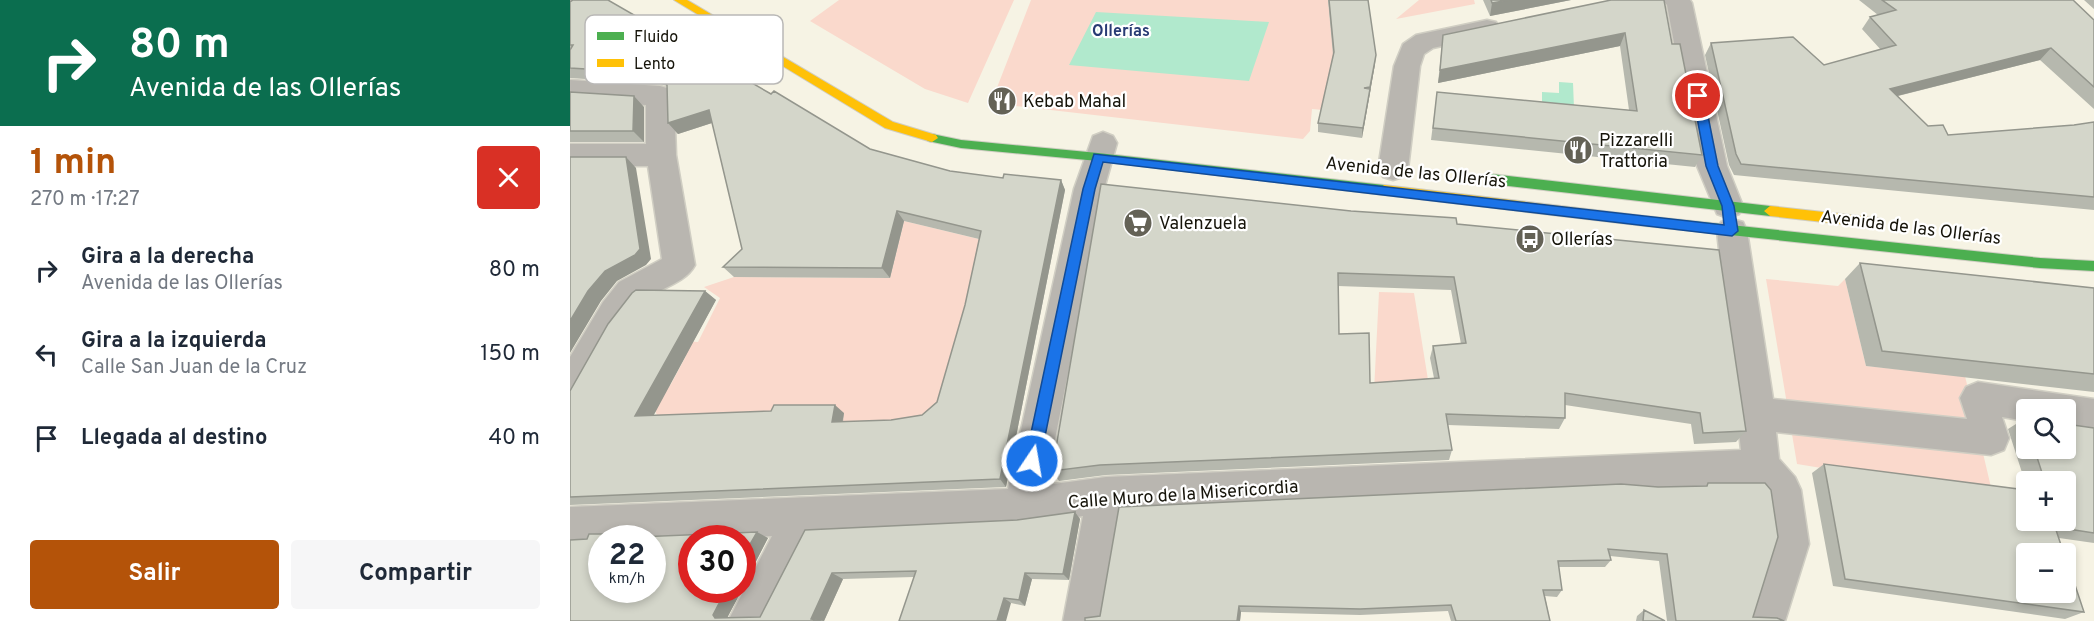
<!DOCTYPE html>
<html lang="es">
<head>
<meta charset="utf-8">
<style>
	body { margin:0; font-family:Overpass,sans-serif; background:#f6f6f7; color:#1f2937; height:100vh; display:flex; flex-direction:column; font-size:22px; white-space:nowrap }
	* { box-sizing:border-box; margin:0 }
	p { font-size:20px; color:#747a83 }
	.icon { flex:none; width:33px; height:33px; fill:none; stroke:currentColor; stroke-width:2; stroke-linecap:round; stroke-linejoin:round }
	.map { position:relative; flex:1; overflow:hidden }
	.sheet { display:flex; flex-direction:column; background:#fff; width:570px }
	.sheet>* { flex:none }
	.top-card { background:#0b6e4f; color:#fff; overflow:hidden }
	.tools { position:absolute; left:1446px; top:399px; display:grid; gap:12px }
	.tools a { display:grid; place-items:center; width:60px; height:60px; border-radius:6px; background:#fff; box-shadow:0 3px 9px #0003; font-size:30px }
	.speed { position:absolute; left:18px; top:525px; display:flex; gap:12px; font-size:30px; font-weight:700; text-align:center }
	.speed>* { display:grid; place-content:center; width:78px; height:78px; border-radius:50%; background:#fff; box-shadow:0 3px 9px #0003; line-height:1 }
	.speed small { font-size:15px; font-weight:400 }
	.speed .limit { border:9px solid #d22; background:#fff; color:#111 }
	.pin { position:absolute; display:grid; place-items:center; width:51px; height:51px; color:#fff; margin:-26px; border:3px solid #fff; border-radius:50%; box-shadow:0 2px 6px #0007 }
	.me { position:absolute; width:66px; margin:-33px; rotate:12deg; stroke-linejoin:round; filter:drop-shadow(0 0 4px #0008) }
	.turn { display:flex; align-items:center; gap:21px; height:126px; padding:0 30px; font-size:27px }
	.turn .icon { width:78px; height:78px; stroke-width:2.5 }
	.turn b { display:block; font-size:42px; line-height:51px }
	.round { display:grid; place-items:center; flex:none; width:63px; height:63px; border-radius:6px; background:#f6f6f7 }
	.overview { display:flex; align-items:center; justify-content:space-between; height:102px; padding:0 30px }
	h1 { font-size:36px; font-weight:700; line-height:45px; color:#b45309 }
	.cta { display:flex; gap:12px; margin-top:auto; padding:12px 30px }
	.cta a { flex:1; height:69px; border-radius:6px; background:#b45309; color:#fff; font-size:24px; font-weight:700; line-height:69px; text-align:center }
	.cta a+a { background:#f6f6f7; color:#1f2937 }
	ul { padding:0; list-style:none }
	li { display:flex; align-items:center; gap:18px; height:84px; padding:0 30px }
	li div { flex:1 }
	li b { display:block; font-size:22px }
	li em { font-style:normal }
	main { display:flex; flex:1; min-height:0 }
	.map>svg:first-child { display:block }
	.green { fill:#fad9cc }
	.water { fill:#b1e9cd }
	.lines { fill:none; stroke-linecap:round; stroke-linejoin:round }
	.street-casing { stroke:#d0cec3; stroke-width:3 }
	.fast-casing { stroke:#d0cec3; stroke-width:2 }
	.slow-casing { stroke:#d0cec3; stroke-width:2 }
	.street { fill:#b9b6b0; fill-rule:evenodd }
	.fast { fill:#4caf50; fill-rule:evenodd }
	.slow { fill:#ffc107; fill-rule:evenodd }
	.wall { fill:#b6b8ae; fill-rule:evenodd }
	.shaded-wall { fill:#94968d }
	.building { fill:#d4d6ca; stroke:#94968d; stroke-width:1.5; fill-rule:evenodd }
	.route { fill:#1a73e8; stroke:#114b97; stroke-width:1.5 }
	.labels { text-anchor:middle; stroke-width:4.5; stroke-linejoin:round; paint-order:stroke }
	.far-neighbourhood-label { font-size:16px; font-weight:bold; fill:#283b74; stroke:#fff }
	.poi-label { font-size:18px; fill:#16140a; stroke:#fff; text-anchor:start }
	.street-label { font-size:18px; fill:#16140a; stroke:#fff }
	.key { fill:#fff; stroke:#b9b8b6; stroke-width:1.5 }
	.key-label { font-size:16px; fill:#16140a }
</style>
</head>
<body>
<main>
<section class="sheet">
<div class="top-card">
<div class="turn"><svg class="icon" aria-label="right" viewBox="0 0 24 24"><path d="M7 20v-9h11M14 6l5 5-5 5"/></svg><div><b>80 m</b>Avenida de las Ollerías</div></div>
</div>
<div class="overview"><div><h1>1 min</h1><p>270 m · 17:27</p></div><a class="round" style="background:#d93025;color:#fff"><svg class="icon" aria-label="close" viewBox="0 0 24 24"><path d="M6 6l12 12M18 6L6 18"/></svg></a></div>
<ul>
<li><svg class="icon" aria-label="right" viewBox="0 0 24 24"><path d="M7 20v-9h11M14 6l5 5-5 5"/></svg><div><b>Gira a la derecha</b><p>Avenida de las Ollerías</p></div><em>80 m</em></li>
<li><svg class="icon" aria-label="left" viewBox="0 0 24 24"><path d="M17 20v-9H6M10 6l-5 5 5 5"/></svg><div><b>Gira a la izquierda</b><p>Calle San Juan de la Cruz</p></div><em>150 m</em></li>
<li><svg class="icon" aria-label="arrive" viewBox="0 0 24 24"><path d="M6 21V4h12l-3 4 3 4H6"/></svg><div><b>Llegada al destino</b></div><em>40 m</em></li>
</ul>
<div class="cta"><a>Salir</a><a>Compartir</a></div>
</section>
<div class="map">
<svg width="1524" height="621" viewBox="0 0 1524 621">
	<rect width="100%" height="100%" fill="#f6f3e4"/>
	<path class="green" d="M269,0h175l-46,103 -43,-14 -115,-68z
		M461,0h297l6,61 -11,49 -11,-1 -2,22 -7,8 -312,-36z
		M849,0h55l1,4 -79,15z
		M334,221l83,20 -9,42 -48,140 -88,5 1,-15 -182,11 -8,-18 18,-22 15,-28 -4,-15 16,1 22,-44 -16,-11 30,-10 156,1z
		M1196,279l72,7 7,-7 21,87 99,10 28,120 -196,-32z
		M809,292l35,1 15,93 -55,5z"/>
	<path class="water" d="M526,12l173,10 -20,59 -180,-16z
		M989,82l14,1 1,25 -32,-3v-13l17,1z"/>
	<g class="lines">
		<g class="street-casing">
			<path id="street" d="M0,0h18l-4,6 -14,5z
				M1093,0h27l2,3 35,163 16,40 -4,8 -11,4 -11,-4 -20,-48 -30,-161z
				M917,20l9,2 4,6 -4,6 -63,14 -9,6 -4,12 -12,103 -5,8 -10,3 -10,-3 -5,-8 16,-103 9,-22 13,-9z
				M0,80l90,6 10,3 4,7 2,59 19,110c-10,19 -36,23 -52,36 -19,16 -47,74 -61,98l-12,5v-47l33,-55 16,-20 43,-23 -14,-93h-78v-22h76v-39l-76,-5z
				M533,132l10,4 4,7 -13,46 -58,296 60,-8 635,-27 -24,-219 4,-9 11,-3 11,3 4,9 26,168 194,20 -7,-21 6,-11 12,-5 116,17v32l-28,-5v-16h-40v11l-24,-4 7,21 -5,12 -13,5 -215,-23 3,27 16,18 6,13 8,54 -24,77h-40l26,-77 -7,-47 -11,-13 -631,28 -19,109h-40l20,-105 -60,9 -209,9 -44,87h-42l44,-85 -120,5v-3h-50v5l-32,2v-38l438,-18 66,-300 19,-53z"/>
		</g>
		<g class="fast-casing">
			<path id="fast" d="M362,134l29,6 137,13 286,32 6,5 -6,5 -286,-34 -137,-13 -33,-7 -2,-3z
				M921,174l279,32 6,5 -6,5 -279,-32 -6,-5z
				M1075,216l395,42 54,3v10l-54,-3 -395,-42 -6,-5z"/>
		</g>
		<g class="slow-casing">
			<path id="slow" d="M104,0h13l206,122 43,13 2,3 -6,4 -47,-14z
				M814,185l261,31 6,5 -6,5 -261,-31 -6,-5z
				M1200,206l108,12 6,5 -6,5 -108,-12 -6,-5z"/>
		</g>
		<use href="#street" class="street"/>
		<use href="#fast" class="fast"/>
		<use href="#slow" class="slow"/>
	</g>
	<path class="wall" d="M758,0h40l7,64 -13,74 -44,-6v-9l15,-68z
		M913,0h88l-81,16z
		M1041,0l61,44 30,111 -7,12 -264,-27 6,-48 192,18 -9,-64 -182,37 5,-48z
		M1289,0h214l21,20v89l-54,-49 -142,36 30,30 20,9 126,-10 20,-3v88l-360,-35 -5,-10 -24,-110 6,-12 113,22 57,-15 -19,-21 8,-12 8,-2z
		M1514,0h10v9z
		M0,2l201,92 99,55 80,22 53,7 58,2 4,10 -59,297 -436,18v-114l135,-100 11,9 -63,115 191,-2 -1,9 48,-2 31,-5 15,-13 28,-97 14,-66 -75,-18 -14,57 -156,-1 -11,-10 19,-18 -30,-126 -34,11 -10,-11 -1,-37 -7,-2 -90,-6z
		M0,92l74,15v35h-74z
		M531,184l356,40 289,207 -10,11 -42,2 -3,-20 -126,-19v13l-6,11 -111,-4 4,25 -3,10 -343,15 -47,6 -7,-10zM768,286l113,4 10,54 -28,2 -3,12 4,20 -64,5 -31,-49z
		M1290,263l234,25v104l-228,-26 -21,-87z
		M1454,419h2v29h40l28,-20v115l-35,-5 25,74 -19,7 -232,-33 -21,-113 12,-9 202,56 40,-38h-40v3l-18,-56z
		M1138,483l45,134 31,4h-117l-8,-60 -49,-5 1,4 -6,7h-46l3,23 -5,7 -12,-1 5,25h-99l-3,-10 -88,4 -119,-3 -1,9h-155l15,-5 558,-129 47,-1z
		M505,512l5,7 -11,61 -37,-1 -7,27 -14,-3 -97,-26 -71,2 -19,42h-254l72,-84 126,1 -41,80 33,-1 45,-87 212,-10z
		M1074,610l21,11h-29l1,-5z"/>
	<path class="shaded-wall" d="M939,0h62l-81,16 2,-13z
		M1055,33l-5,13 -182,37 2,-13z
		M1481,48l-11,12 -159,40 9,-11z
		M806,55l-1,9 -13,74 1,-40z
		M64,96l10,11v35l-11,-11z
		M139,110l9,11 -40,13 -10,-11z
		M56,157l10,11 15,91 -5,6 -29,16 -16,20 -31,52v-32l18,-30 17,-20z
		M491,180l4,10 -59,297 -6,-8z
		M327,211l7,10 -14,57 -8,-10z
		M135,291l11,9 -67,124 -14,-8z
		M265,405l9,8 -3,17 -9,-8z
		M505,512l5,7 -11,61 -6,-6z
		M187,532l11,6 -26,50v-30z
		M262,573l11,6 -19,42 -13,-2z
		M455,573l7,6 -7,27 -6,-6z
		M156,590h16l-16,30 -11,-2 -2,-3z
		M434,598l7,5 -5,18h-9z
		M669,606l2,6 -1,9h-3z"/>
	<path class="building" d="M3,0h35l163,94 3,-3 96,58 80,22 53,7 1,-4 57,6 -61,299 -430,18v-106l38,-67 24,-31 4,-3 69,1 -70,125 136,-5 3,-6h61l-3,17 59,-2 31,-5 15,-13 28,-97 16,-74 -84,-20 -15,57 -159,-1 19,-18 -33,-139 -41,13 -1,-38 -6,-9 -11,-3 -80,-5v-18l3,-5h-3v-43z
		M759,0h39l8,55 -6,32 -6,1 6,1 -7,39 -45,-5 16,-71z
		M921,0h18l-17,3z
		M1041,0h53l8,44h8l22,111 -269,-27 4,-36 200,19 -12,-78 -185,37 3,-35z
		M1312,0h191l21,20v67l-43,-39 -161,41 38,37 15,-1 5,10 126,-10 20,-3v75l-353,-33 -5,-10 -25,-111 82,-6 31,28 72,-20 -26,-28 26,-7z
		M0,92l64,4 -1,35h-63z
		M0,157h56l14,92 -5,6 -30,16 -17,20 -18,30z
		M531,184l250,27 105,7 1,6 262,26 27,181 -43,2 -3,-20 -135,-20v25l-119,-4 6,36 -352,15 -48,6zM768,273l116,4 12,66 -33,3 6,32 -69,5 -1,-50 -30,1z
		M1290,263l234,25v86l-212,-23z
		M1496,424l28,4v105l-39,-6 9,27h-38v38h40v-34l18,54 -239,-33 -21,-115 202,26v30h40v-38h-21l-11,-34h32z
		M1138,483h57l6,7 7,47 -25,80 24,1 7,3h-108l-9,-67 -59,-5 3,11 -53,1 4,29h-19l7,31h-94l-5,-16 -91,4 -121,-3 -2,15h-152v-3l15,-2 19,-109 502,-23 37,3 49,-1z
		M505,512l-12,62 -38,-1 -6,27 -15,-2 -7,23h-98l17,-50 -84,2 -21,46 10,2h-251v-81l17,-1 2,-5h47l2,3 119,-5 -15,26v-20h-50v52h34l-13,25 2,3 45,-1 45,-87 212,-10zM32,538h50v52h-50z
		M1074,610l21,11h-22z"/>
	<path class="route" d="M1128,92l6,4 14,70 16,40 4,25 -6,5 -629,-74 -8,27 -55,272 -2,5 -6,3 -5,-3 -2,-5 58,-272 11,-35 630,71 -2,-19 -16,-40 -13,-70z"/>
	<defs>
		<g id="restaurant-disc" transform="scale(1.5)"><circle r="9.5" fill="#646256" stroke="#fff"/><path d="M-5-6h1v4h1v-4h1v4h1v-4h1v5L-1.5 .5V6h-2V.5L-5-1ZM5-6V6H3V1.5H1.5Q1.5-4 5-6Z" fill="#fff"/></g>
		<g id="supermarket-disc" transform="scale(1.5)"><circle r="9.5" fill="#646256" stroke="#fff"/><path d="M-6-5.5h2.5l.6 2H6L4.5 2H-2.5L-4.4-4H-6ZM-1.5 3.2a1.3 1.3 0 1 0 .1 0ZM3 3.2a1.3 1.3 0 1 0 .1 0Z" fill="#fff"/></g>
		<g id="bus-disc" transform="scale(1.5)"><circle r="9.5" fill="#646256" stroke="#fff"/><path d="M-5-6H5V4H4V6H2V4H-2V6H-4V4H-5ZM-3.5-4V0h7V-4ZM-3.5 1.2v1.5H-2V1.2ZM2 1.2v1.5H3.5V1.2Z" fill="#fff"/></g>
	</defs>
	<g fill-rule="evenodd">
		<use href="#restaurant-disc" x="432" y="101"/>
		<use href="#restaurant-disc" x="1008" y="150"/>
		<use href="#supermarket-disc" x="568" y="223"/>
		<use href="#bus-disc" x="960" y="239"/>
	</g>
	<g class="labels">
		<g class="far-neighbourhood-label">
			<text x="551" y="36">Ollerías</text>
		</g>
		<g class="poi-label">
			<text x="453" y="107">Kebab Mahal</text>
			<text x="1029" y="146">Pizzarelli<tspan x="1029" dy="21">Trattoria</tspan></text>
			<text x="589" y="229">Valenzuela</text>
			<text x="981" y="245">Ollerías</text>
		</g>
		<g class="street-label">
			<text transform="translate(846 172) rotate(6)" y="6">Avenida de las Ollerías</text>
			<text transform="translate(1341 227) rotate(7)" y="6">Avenida de las Ollerías</text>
			<text transform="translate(613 494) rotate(-4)" y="6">Calle Muro de la Misericordia</text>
		</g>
	</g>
	<rect x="15" y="15" width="198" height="69" rx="9" class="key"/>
	<rect x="27" y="32" width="27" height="8" fill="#4caf50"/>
	<rect x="27" y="59" width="27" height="8" fill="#ffc107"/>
	<g class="key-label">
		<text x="64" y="42">Fluido</text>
		<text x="64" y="69">Lento</text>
	</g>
</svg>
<div class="tools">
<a><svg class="icon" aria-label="search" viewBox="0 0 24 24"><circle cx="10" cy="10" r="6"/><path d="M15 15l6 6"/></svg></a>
<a>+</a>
<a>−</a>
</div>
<div class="speed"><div>22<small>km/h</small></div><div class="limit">30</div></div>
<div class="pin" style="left:1128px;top:96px;background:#d93025"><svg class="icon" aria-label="arrive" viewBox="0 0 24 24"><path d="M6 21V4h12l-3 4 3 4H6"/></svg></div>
<svg class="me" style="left:462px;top:461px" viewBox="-20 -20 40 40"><circle r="17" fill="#1a73e8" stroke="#fff" stroke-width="3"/><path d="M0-11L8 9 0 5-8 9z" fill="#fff"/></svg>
</div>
</main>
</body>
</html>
